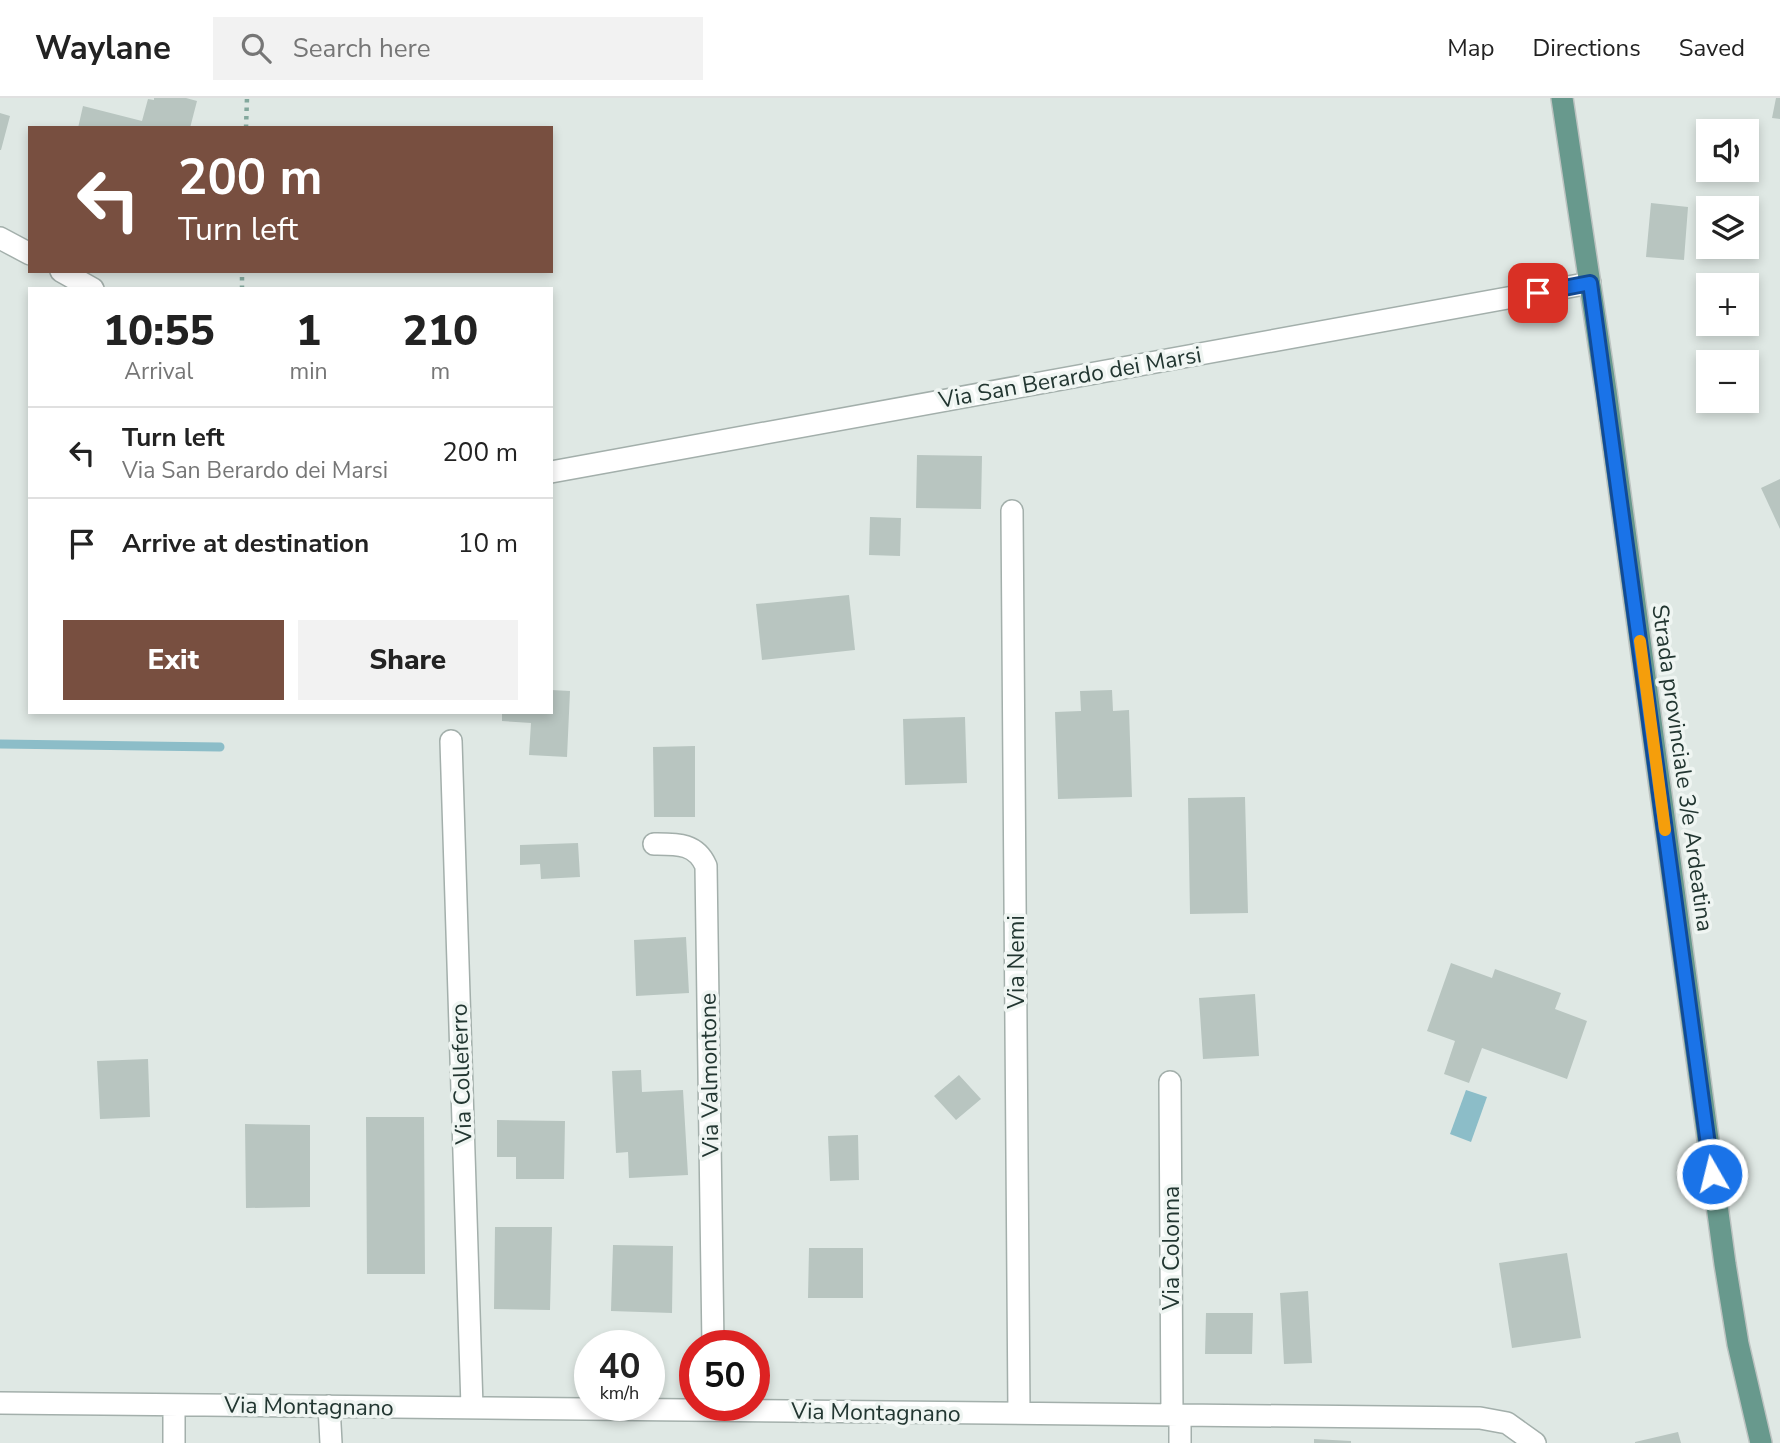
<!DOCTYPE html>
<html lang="en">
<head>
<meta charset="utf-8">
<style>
	body { margin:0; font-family:"Nunito Sans",sans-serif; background:#f2f2f2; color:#222; height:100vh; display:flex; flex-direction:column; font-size:26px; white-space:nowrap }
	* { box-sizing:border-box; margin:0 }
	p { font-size:23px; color:#767676 }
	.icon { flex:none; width:38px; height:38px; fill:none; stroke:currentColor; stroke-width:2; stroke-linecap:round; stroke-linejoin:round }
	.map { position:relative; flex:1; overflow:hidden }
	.details { position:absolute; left:28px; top:189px; width:525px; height:427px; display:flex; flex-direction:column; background:#fff; border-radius:0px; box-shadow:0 4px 10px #0003 }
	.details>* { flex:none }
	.hud { position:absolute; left:28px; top:28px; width:525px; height:147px; border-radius:0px; box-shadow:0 4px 10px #0003; background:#784f40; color:#fff; overflow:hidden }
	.buttons { position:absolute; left:1696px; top:21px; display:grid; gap:14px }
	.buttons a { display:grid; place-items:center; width:63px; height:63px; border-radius:0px; background:#fff; box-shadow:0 4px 10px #0003; font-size:35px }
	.speed { position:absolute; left:574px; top:1232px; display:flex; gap:14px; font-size:35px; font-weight:700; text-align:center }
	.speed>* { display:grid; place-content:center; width:91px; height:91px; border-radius:50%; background:#fff; box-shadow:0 4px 10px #0003; line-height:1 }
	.speed small { font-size:18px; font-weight:400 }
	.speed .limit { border:10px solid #d22; background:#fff; color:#111 }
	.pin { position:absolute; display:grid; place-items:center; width:60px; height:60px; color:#fff; margin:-30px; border-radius:14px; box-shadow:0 4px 10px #0006 }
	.me { position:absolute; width:77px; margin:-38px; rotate:352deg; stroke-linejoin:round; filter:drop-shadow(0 0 5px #0008) }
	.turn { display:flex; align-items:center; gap:24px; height:147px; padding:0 35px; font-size:32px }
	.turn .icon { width:91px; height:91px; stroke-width:2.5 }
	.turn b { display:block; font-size:49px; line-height:60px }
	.eta { display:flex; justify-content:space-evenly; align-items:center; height:119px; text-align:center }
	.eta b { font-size:42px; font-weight:800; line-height:49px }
	.button { display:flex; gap:14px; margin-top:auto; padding:14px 35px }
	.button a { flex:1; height:80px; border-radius:0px; background:#784f40; color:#fff; font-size:28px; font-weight:800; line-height:80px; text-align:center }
	.button a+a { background:#f2f2f2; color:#222 }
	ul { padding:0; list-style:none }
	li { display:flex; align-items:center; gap:21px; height:91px; padding:0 35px; border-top:2px solid #e0e0e0 }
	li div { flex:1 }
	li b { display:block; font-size:26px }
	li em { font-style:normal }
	header { display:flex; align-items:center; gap:42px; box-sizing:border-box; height:98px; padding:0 35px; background:#fff; border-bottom:2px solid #e0e0e0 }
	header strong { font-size:33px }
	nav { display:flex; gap:38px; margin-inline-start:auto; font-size:24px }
	.search { width:490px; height:63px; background:#f2f2f2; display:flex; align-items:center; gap:18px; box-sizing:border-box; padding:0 24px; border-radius:0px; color:#767676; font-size:26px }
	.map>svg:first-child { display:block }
	.water { fill:#8cbdc8 }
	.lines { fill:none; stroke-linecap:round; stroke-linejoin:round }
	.stream { stroke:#8cbdc8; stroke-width:9 }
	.building { fill:#b8c5c0 }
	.minor-casing { stroke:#a3afab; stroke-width:24 }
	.major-casing { stroke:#bdc3c1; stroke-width:24 }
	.path { stroke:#83a89d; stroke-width:4.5; stroke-dasharray:3.5 5; stroke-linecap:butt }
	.minor { stroke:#fff; stroke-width:21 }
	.major { stroke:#68998d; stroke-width:21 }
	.route-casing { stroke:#114b97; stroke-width:18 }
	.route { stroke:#1a73e8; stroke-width:12 }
	.slow { stroke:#f59e0b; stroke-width:12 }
	.labels { text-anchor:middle; stroke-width:7; stroke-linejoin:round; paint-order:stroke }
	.street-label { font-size:23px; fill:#223631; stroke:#eff5f2 }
</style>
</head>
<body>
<header>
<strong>Waylane</strong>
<div class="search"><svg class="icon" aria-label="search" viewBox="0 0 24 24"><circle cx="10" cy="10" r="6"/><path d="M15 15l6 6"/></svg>Search here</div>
<nav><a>Map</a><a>Directions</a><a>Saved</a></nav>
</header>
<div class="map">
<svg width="1780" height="1345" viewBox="0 0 1780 1345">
	<rect width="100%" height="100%" fill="#dfe8e4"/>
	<path class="water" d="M1466,992l21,7 -16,45 -21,-8z"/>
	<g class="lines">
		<path class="stream" d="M0,646l220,3"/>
	</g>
	<path class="building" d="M154,0h32l11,3 -7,27h-112l5,-22 59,15 6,-22 6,1z
		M1776,0h4v21l-8,-1z
		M0,15l10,3 -9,34h-1z
		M1651,105l37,4 -4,53 -38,-3z
		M917,357l65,1 -1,53 -65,-1z
		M1780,381v50l-19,-41z
		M870,419l31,1 -1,38 -31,-1z
		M849,497l6,55 -93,10 -6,-56z
		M551,592l19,1 -3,66 -38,-2 2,-32 -29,-2v-9h49z
		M1112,592l1,21 16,-1 3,87 -74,2 -3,-87 26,-1 -1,-20z
		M965,619l2,66 -62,2 -2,-66z
		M695,648v71h-41l-1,-70z
		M1245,699l3,116 -58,1 -2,-116z
		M578,745l2,34 -39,2 -1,-15 -20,1v-20z
		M686,839l3,56 -53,3 -2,-56z
		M1451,865l41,15 3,-9 66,24 -6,16 32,12 -20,58 -85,-31 -13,35 -25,-9 11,-33 -28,-10z
		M1255,896l4,62 -56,3 -4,-61z
		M148,961l2,58 -50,2 -3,-58z
		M641,972l1,22 41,-2 5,85 -59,3 -1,-26 -12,1 -4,-82z
		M959,977l22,24 -25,21 -22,-24z
		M366,1019h58l1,157h-58z
		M497,1022l68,1 -1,58h-48v-22h-19z
		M245,1026l65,1v82l-64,1z
		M858,1037l1,45 -29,1 -2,-45z
		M495,1129h57l-2,83 -56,-1z
		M613,1147l60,1 -1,67 -61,-2z
		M809,1150h54v50h-55z
		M1567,1155l14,85 -69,10 -13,-85z
		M1308,1193l4,72 -28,1 -4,-71z
		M1206,1215h47l-1,41h-47z
		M1678,1334l3,11h-46v-1z
		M1314,1341l37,2v2h-37z"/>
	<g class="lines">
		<g class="minor-casing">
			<path id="minor" d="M0,140l30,16
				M61,173l32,18
				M551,374l1039,-189
				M1012,413l7,902
				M451,643l21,666
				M654,746c23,0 42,-1 52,22l7,480
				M1170,984l2,332
				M0,1305l1480,15 27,5 28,20
				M174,1307v38
				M329,1308l2,37
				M1180,1317v28"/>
		</g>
		<g class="major-casing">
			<path id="major" d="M1562,0l44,293 119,873 13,80 23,99"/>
		</g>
		<path class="path" d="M246,30l1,-30
			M242,191v-18"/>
		<use href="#minor" class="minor"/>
		<use href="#major" class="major"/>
	</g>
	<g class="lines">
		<g class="route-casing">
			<path id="route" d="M1538,195l52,-10 122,891"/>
		</g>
		<use href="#route" class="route"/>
		<path class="slow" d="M1640,543l25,189"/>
	</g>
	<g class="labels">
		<g class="street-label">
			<text transform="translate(1070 279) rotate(-10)" y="8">Via San Berardo dei Marsi</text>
			<text transform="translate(1683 670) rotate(82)" y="8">Strada provinciale 3/e Ardeatina</text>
			<text transform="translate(1016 864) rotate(-90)" y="8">Via Nemi</text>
			<text transform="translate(461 976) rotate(-92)" y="8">Via Colleferro</text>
			<text transform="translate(709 977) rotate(-91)" y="8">Via Valmontone</text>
			<text transform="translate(1171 1150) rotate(-90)" y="8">Via Colonna</text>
			<text transform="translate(309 1308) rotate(1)" y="8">Via Montagnano</text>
			<text transform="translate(876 1314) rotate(1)" y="8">Via Montagnano</text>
		</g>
	</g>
</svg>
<div class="buttons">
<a><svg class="icon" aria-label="sound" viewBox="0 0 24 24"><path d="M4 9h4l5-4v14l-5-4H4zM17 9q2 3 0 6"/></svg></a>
<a><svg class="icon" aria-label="layers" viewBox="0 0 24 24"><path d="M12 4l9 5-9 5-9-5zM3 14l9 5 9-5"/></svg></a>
<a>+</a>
<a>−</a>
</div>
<div class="speed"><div>40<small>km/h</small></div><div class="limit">50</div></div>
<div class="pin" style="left:1538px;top:195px;background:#d93025"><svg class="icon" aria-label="arrive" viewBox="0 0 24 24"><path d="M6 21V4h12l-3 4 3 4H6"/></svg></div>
<svg class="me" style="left:1712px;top:1076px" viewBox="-20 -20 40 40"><circle r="17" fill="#1a73e8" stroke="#fff" stroke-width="3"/><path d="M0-11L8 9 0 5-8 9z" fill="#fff"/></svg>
<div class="hud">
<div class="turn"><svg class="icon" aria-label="left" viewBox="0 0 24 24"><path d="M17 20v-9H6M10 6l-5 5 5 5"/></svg><div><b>200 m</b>Turn left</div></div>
</div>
<section class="details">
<div class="eta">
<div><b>10:55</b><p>Arrival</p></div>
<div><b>1</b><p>min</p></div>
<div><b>210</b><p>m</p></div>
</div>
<ul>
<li><svg class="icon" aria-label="left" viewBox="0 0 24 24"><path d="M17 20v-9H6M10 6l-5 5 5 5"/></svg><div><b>Turn left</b><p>Via San Berardo dei Marsi</p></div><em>200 m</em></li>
<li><svg class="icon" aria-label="arrive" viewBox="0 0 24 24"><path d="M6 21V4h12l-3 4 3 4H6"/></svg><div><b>Arrive at destination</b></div><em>10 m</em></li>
</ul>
<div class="button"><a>Exit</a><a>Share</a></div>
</section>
</div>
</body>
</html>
